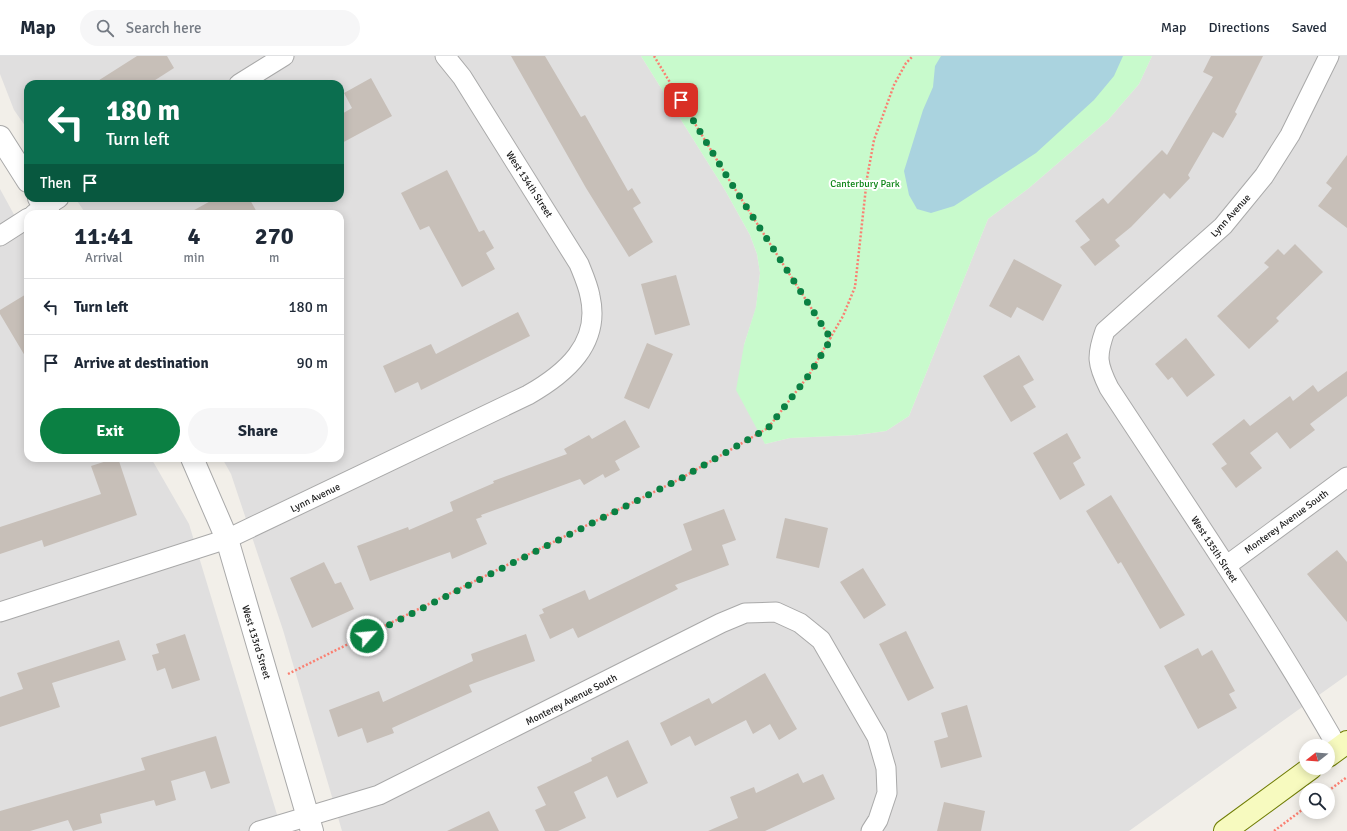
<!DOCTYPE html>
<html lang="en">
<head>
<meta charset="utf-8">
<style>
	body { margin:0; font-family:Signika,sans-serif; background:#f6f6f7; color:#1f2937; height:100vh; display:flex; flex-direction:column; font-size:15px; white-space:nowrap }
	* { box-sizing:border-box; margin:0 }
	p { font-size:13px; color:#747a83 }
	.icon { flex:none; width:22px; height:22px; fill:none; stroke:currentColor; stroke-width:2; stroke-linecap:round; stroke-linejoin:round }
	.map { position:relative; flex:1; overflow:hidden }
	.panel { position:absolute; left:24px; top:154px; width:320px; height:252px; display:flex; flex-direction:column; background:#fff; border-radius:12px; box-shadow:0 2px 10px #0003 }
	.panel>* { flex:none }
	.banner { position:absolute; left:24px; top:24px; width:320px; height:122px; border-radius:12px; box-shadow:0 2px 10px #0003; background:#0b6e4f; color:#fff; overflow:hidden }
	.needle { width:26px; rotate:253deg }
	.controls { position:absolute; left:1299px; top:683px; display:grid; gap:8px }
	.controls a { display:grid; place-items:center; width:36px; height:36px; border-radius:50%; background:#fff; box-shadow:0 2px 10px #0003; font-size:20px }
	.pin { position:absolute; display:grid; place-items:center; width:34px; height:34px; color:#fff; margin:-17px; border-radius:8px; box-shadow:0 2px 6px #0006 }
	.me { position:absolute; width:44px; margin:-22px; rotate:63deg; stroke-linejoin:round; filter:drop-shadow(0 0 3px #0008) }
	.turn { display:flex; align-items:center; gap:14px; height:84px; padding:0 16px; font-size:18px }
	.turn .icon { width:52px; height:52px; stroke-width:2.5 }
	.turn b { display:block; font-size:28px; line-height:34px }
	.then { display:flex; align-items:center; height:38px; padding:0 16px; background:#0003; gap:8px; font-size:15px }
	.eta { display:flex; justify-content:space-evenly; align-items:center; height:68px; text-align:center }
	.eta b { font-size:24px; font-weight:700; line-height:28px }
	.cta { display:flex; gap:8px; margin-top:auto; padding:8px 16px }
	.cta a { flex:1; height:46px; border-radius:24px; background:#0b8043; color:#fff; font-size:16px; font-weight:700; line-height:46px; text-align:center }
	.cta a+a { background:#f6f6f7; color:#1f2937 }
	ul { padding:0; list-style:none }
	li { display:flex; align-items:center; gap:12px; height:56px; padding:0 16px; border-top:1px solid #e0e1e3 }
	li div { flex:1 }
	li b { display:block; font-size:15px }
	li em { font-style:normal }
	header { display:flex; align-items:center; gap:24px; box-sizing:border-box; height:56px; padding:0 20px; background:#fff; border-bottom:1px solid #e0e1e3 }
	header strong { font-size:19px }
	nav { display:flex; gap:22px; margin-inline-start:auto; font-size:14px }
	.search { width:280px; height:36px; background:#f6f6f7; display:flex; align-items:center; gap:10px; box-sizing:border-box; padding:0 14px; border-radius:22px; color:#747a83; font-size:15px }
	.map>svg:first-child { display:block }
	.residential { fill:#e0dfdf }
	.park { fill:#c8facc }
	.water { fill:#aad3df }
	.building { fill:#c7bfb8 }
	.lines { fill:none; stroke-linecap:round; stroke-linejoin:round }
	.minor-casing { stroke:#a9a9a9; stroke-width:21 }
	.tertiary-casing { stroke:#a9a9a9; stroke-width:24 }
	.secondary-casing { stroke:#707d05; stroke-width:24 }
	.path { stroke:#fa8072; stroke-width:2.5; stroke-dasharray:2 2; stroke-linecap:butt }
	.minor { stroke:#fff; stroke-width:19 }
	.tertiary { stroke:#fff; stroke-width:22 }
	.secondary { stroke:#f7fabf; stroke-width:22 }
	.route { stroke:#0b8043; stroke-width:7; stroke-dasharray:0 12.6 }
	.labels { text-anchor:middle; stroke-width:4; stroke-linejoin:round; paint-order:stroke }
	.park-label { font-size:10px; fill:#0c8416; stroke:#fff }
	.street-label { font-size:10px; fill:#222; stroke:#fff }
</style>
</head>
<body>
<header>
<strong>Map</strong>
<div class="search"><svg class="icon" aria-label="search" viewBox="0 0 24 24"><circle cx="10" cy="10" r="6"/><path d="M15 15l6 6"/></svg>Search here</div>
<nav><a>Map</a><a>Directions</a><a>Saved</a></nav>
</header>
<div class="map">
<svg width="1347" height="775" viewBox="0 0 1347 775">
	<rect width="100%" height="100%" fill="#f2efe9"/>
	<path class="residential" d="M0,0h641l84,134 25,45 7,19 3,19 -4,35 -12,37 21,99 25,-6 67,-3 29,-4 23,-15 79,-197 41,-31 79,-68 31,-36 13,-28h195v619l-218,156h-787l-59,-201 -52,-156 -9,-16h118v-244h-254l-11,-16h265v-114h-312v46l-14,-20 -14,-36z
		M0,133l28,51v218h123l38,66 93,307h-282z"/>
	<path class="park" d="M641,0h511l-13,28 -31,36 -79,68 -41,31 -79,197 -23,15 -29,4 -67,3 -25,6 -29,-54 8,-45 12,-38 4,-34 -3,-19 -7,-19 -25,-45z"/>
	<path class="water" d="M941,0h182l-9,20 -20,24 -58,53 -82,53 -23,7 -14,-4 -8,-14 -5,-24 19,-61 10,-23 2,-21z"/>
	<path class="building" d="M137,0h30l7,12 -25,16h-56z
		M511,0h34l36,61 4,-2 43,76 4,-3 9,15 -8,5 20,34 -24,15 -43,-69z
		M1211,0h52l-28,56 2,2 -14,24 -10,-6 -25,43 2,3 -20,21 -6,-6 -33,34 -16,13 5,6 -25,20 -15,-19 10,-7 -15,-19 28,-23 5,6 54,-54 5,5 46,-78 -10,-5z
		M371,22l21,38 -52,28v-29l12,-7 -8,-15z
		M1347,99v73l-29,-22 14,-18 -6,-5z
		M447,114l32,62 5,-2 10,18 -8,5 9,16 -33,18 -33,-61 -9,4 -19,-37z
		M216,142h33l9,16h-71z
		M1295,188l28,28 -47,46 3,3 -30,28 -32,-33 52,-49 -5,-4 14,-14 6,6z
		M1014,203l48,26 -19,36 -26,-14 -6,11 -22,-12z
		M676,219l14,50 -35,10 -14,-51z
		M28,237v68l-28,-47v-4z
		M518,256l12,24 -109,54 -3,-8 -23,11 -12,-27 48,-22 5,10z
		M1186,282l29,37 -28,22 -15,-20 -4,3 -13,-16z
		M647,287l26,11 -24,55 -25,-11z
		M1019,299l15,25 -11,6 13,21 -25,15 -28,-46z
		M1347,315v25l-37,28 5,6 -25,19 -13,-17 -27,21 12,15 -26,20 -15,-20 6,-4 -15,-20 32,-25 6,7 40,-30 3,5 20,-16 5,7z
		M625,364l15,27 -25,14 5,9 -15,8 -2,-4 -19,11 -4,-6 -99,36 1,2 -6,2 11,25 -35,15 -2,-7 -80,29 -13,-35 51,-19 1,3 44,-19 -3,-9 44,-19 -1,-2 74,-27 -3,-5 25,-14 3,4z
		M1067,377l14,25 -8,5 12,22 -25,15 -27,-47z
		M116,402h2l19,57 -93,32 -2,-7 -42,14v-27l101,-33 -10,-28z
		M1111,439l74,120 -25,14 -39,-67 -3,2 -32,-53z
		M724,453l12,31 -14,5 7,20 -54,20 3,4 -100,49 -5,-10 -23,11 -11,-24 5,-2 -2,-4 43,-19 4,10 103,-50 -9,-26z
		M785,462l43,10 -9,40 -43,-10z
		M1337,494l10,12v60l-40,-48z
		M324,506l11,22 6,-2 13,27 -42,19 -22,-50z
		M863,512l23,37 -22,14 -24,-37z
		M906,575l28,57 -26,13 -29,-57z
		M185,578l15,46 -28,9 -7,-21 -8,3 -5,-16 7,-2 -3,-9z
		M526,578l9,27 -66,24 3,7 -80,36 2,5 -27,10 -5,-15 -24,9 -9,-27 50,-19 4,11 90,-41 -2,-7z
		M119,584l7,20 -74,23 8,24 -60,20v-30l23,-8 -6,-16z
		M1198,592l4,8 10,-6 23,41 -6,3 8,14 -39,21 -34,-63z
		M765,617l32,56 -18,11 -9,-16 -17,10 -7,-14 -51,26 -5,-10 -19,10 -11,-23 49,-25 3,6z
		M967,649l15,52 -41,11 -7,-27 14,-4 -7,-24z
		M216,680l14,47 -19,6 -6,-18 -34,10 5,19 -20,6 -2,-6 -54,14 2,9 -29,8 -5,-11 -38,11h-30v-20l145,-41 -4,-12z
		M628,684l20,43 -31,15 -10,-22 -33,16 12,26 -28,13h-13l-10,-21 11,-5 -9,-18 55,-26 -1,-3z
		M798,717l5,10 20,-9 12,25 -70,32h-57l30,-13 -8,-21 24,-10 2,6z
		M944,746l41,9 -4,20h-44z
		M489,755l10,20h-52z"/>
	<g class="lines">
		<g class="minor-casing">
			<path id="minor" d="M1329,0l-39,79 -26,41 -41,50 -118,105c-9,25 -8,33 4,57 78,119 159,237 229,360
				M239,28l45,-28
				M34,158l25,-16
				M0,180l28,-18
				M1226,510l121,-89
				M0,556l227,-73 301,-144c37,-21 73,-51 62,-99 -2,-11 -7,-22 -11,-32l-117,-187 -17,-21
				M259,775l120,-36 342,-172 24,-10 31,-1 24,11 21,17 56,97 9,31 1,25 -9,27 -7,11"/>
		</g>
		<g class="tertiary-casing">
			<path id="tertiary" d="M0,81l28,44
				M39,142l10,16
				M192,402l35,81 85,292"/>
		</g>
		<g class="secondary-casing">
			<path id="secondary" d="M1328,700l19,-14
				M1225,775l86,-63"/>
		</g>
		<path class="path" d="M654,0l72,119 105,164
			M288,618l392,-195 88,-51 41,-53 34,-59 12,-29 12,-109 7,-38 20,-55 12,-22 7,-7
			M1328,735l19,-14
			M1274,775l32,-24"/>
		<use href="#minor" class="minor"/>
		<use href="#tertiary" class="tertiary"/>
		<use href="#secondary" class="secondary"/>
	</g>
	<g class="lines">
		<path class="route" d="M367,580l313,-157 88,-51 41,-53 22,-36 -105,-164 -45,-75"/>
	</g>
	<g class="labels">
		<g class="park-label">
			<text x="865" y="131">Canterbury Park</text>
		</g>
		<g class="street-label">
			<text transform="translate(530 128) rotate(57)" y="4">West 134th Street</text>
			<text transform="translate(1230 159) rotate(-48)" y="4">Lynn Avenue</text>
			<text transform="translate(315 441) rotate(-26)" y="4">Lynn Avenue</text>
			<text transform="translate(1286 465) rotate(-36)" y="4">Monterey Avenue South</text>
			<text transform="translate(1215 493) rotate(57)" y="4">West 135th Street</text>
			<text transform="translate(257 586) rotate(73)" y="4">West 133rd Street</text>
			<text transform="translate(571 643) rotate(-27)" y="4">Monterey Avenue South</text>
		</g>
	</g>
</svg>
<div class="controls">
<a><svg class="needle" viewBox="-14 -14 28 28"><path d="M0-13l5 13h-10z" fill="#e53935"/><path d="M0 13l5-13h-10z" fill="#747a83"/></svg></a>
<a><svg class="icon" aria-label="search" viewBox="0 0 24 24"><circle cx="10" cy="10" r="6"/><path d="M15 15l6 6"/></svg></a>
</div>
<div class="pin" style="left:681px;top:44px;background:#d93025"><svg class="icon" aria-label="arrive" viewBox="0 0 24 24"><path d="M6 21V4h12l-3 4 3 4H6"/></svg></div>
<svg class="me" style="left:367px;top:580px" viewBox="-20 -20 40 40"><circle r="17" fill="#0b8043" stroke="#fff" stroke-width="3"/><path d="M0-11L8 9 0 5-8 9z" fill="#fff"/></svg>
<div class="banner">
<div class="turn"><svg class="icon" aria-label="left" viewBox="0 0 24 24"><path d="M17 20v-9H6M10 6l-5 5 5 5"/></svg><div><b>180 m</b>Turn left</div></div>
<div class="then">Then<svg class="icon" aria-label="arrive" viewBox="0 0 24 24"><path d="M6 21V4h12l-3 4 3 4H6"/></svg></div>
</div>
<section class="panel">
<div class="eta">
<div><b>11:41</b><p>Arrival</p></div>
<div><b>4</b><p>min</p></div>
<div><b>270</b><p>m</p></div>
</div>
<ul>
<li><svg class="icon" aria-label="left" viewBox="0 0 24 24"><path d="M17 20v-9H6M10 6l-5 5 5 5"/></svg><div><b>Turn left</b></div><em>180 m</em></li>
<li><svg class="icon" aria-label="arrive" viewBox="0 0 24 24"><path d="M6 21V4h12l-3 4 3 4H6"/></svg><div><b>Arrive at destination</b></div><em>90 m</em></li>
</ul>
<div class="cta"><a>Exit</a><a>Share</a></div>
</section>
</div>
</body>
</html>
